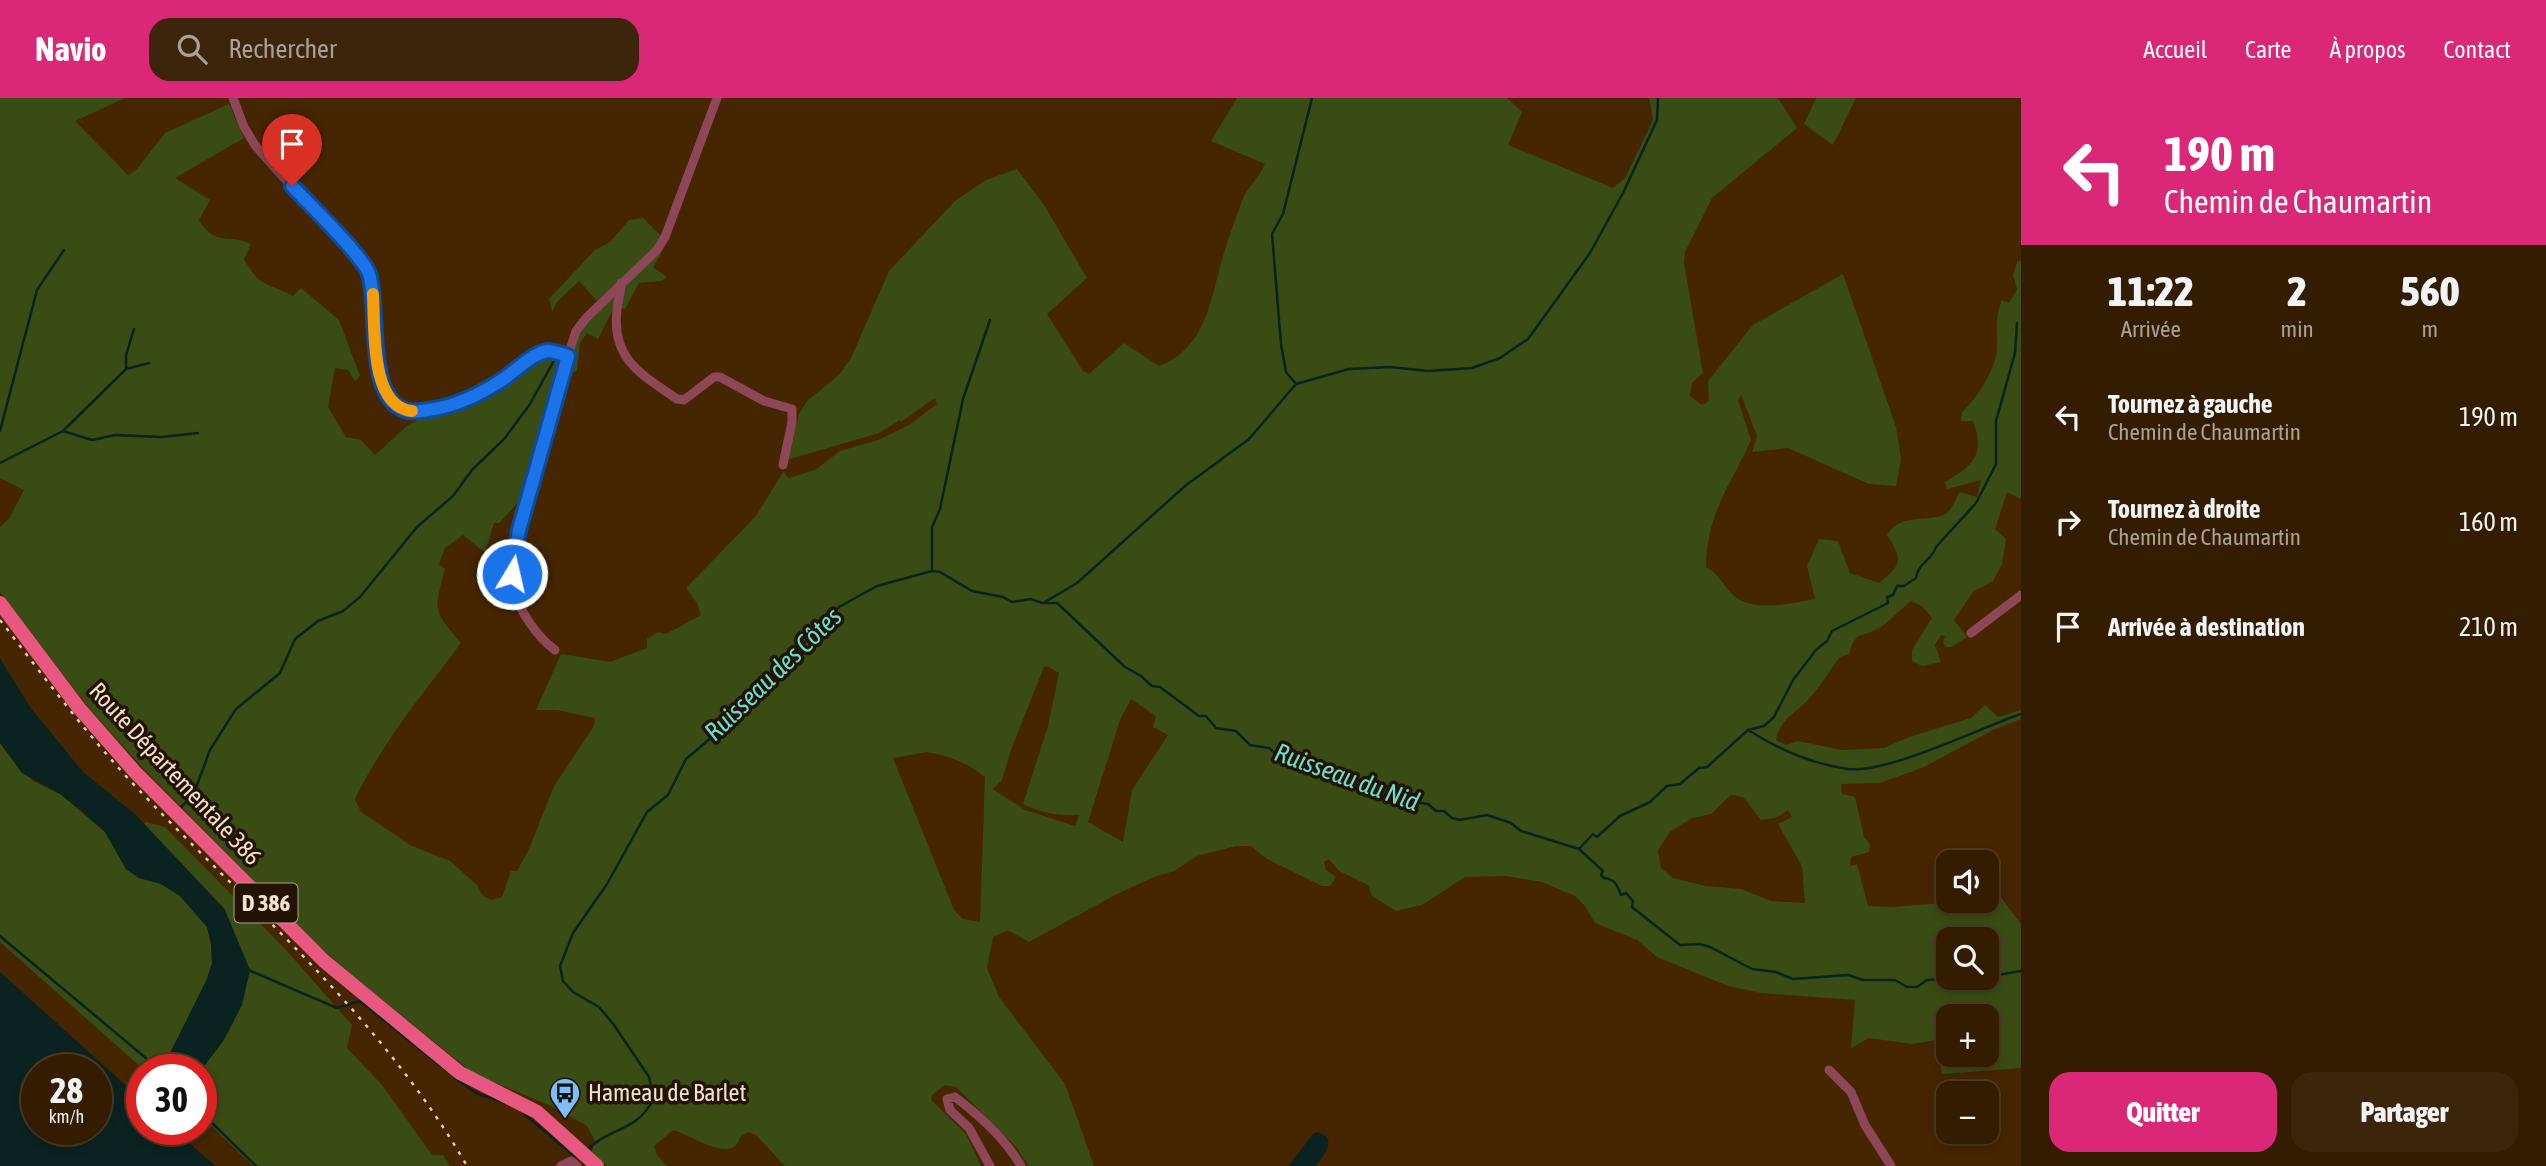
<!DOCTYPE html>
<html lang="fr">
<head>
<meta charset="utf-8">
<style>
	body { margin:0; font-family:"Asap Condensed",sans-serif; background:#3c250a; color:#f1f3f6; height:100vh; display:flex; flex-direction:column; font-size:26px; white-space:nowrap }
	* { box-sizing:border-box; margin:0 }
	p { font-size:23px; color:#a9a199 }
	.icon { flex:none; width:38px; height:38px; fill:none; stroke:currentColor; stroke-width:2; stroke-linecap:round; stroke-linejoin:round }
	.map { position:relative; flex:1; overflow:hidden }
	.panel { display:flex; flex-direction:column; background:#341c00; width:525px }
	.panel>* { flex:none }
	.banner { background:#db2777; color:#fff; overflow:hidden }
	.buttons { position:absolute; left:1936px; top:752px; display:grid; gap:14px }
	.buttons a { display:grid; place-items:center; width:63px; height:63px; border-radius:14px; background:#341c00; box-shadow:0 4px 10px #0003,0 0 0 2px #4e3a22; font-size:35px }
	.speed { position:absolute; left:21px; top:956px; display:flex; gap:14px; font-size:35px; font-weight:700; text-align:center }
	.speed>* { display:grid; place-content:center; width:91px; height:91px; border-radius:50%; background:#341c00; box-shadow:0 4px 10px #0003,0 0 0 2px #4e3a22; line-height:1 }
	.speed small { font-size:18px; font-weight:400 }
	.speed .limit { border:10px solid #d22; background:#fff; color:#111 }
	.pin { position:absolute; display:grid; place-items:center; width:60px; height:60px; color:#fff; margin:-72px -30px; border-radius:50% 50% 50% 0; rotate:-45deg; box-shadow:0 0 7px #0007 }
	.pin .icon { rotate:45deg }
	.me { position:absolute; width:77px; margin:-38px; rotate:9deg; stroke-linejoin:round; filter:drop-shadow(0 0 5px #0008) }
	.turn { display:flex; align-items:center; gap:24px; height:147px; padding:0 28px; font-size:32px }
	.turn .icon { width:91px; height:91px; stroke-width:2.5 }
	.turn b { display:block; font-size:49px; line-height:60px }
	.eta { display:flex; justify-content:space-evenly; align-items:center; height:119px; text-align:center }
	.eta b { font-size:42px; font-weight:800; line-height:49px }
	.action { display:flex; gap:14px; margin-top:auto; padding:14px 28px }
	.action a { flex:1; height:80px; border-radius:21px; background:#db2777; color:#fff; font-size:28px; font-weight:800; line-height:80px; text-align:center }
	.action a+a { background:#3c250a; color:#f1f3f6 }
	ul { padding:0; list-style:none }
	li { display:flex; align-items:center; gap:21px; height:105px; padding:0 28px }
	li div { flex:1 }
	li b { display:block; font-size:26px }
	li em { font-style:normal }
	header { display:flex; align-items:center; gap:42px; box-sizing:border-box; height:98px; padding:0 35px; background:#db2777; color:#fff }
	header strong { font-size:33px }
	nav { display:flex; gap:38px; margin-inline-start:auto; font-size:24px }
	.search { width:490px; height:63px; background:#3c250a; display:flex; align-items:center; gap:18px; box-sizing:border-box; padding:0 24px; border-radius:21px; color:#a9a199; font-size:26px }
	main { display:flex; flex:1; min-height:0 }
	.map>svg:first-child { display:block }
	.green { fill:#394c14; fill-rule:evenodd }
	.water { fill:#0a2320; fill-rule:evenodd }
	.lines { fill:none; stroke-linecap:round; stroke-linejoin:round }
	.stream { stroke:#0a2320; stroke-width:2.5 }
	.street { stroke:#8e4758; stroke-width:9 }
	.primary { stroke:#e85780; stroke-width:14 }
	.rail { stroke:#e3cdb7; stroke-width:2.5; stroke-dasharray:3.5 7; stroke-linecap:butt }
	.route-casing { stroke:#114b97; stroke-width:18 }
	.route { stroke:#1a73e8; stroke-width:12 }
	.slow { stroke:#f59e0b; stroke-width:12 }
	.labels { text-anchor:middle; stroke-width:7; stroke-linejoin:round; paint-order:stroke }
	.shield { fill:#221305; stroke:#b6a290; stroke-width:2 }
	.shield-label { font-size:23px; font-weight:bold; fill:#f5e0cc }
	.street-label { font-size:24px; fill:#f5e0cc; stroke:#221305 }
	.poi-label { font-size:24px; fill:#f5e0cc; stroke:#221305; text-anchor:start }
	.water-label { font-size:26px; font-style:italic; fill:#66dfd2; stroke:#221305 }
</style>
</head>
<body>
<header>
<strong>Navio</strong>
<div class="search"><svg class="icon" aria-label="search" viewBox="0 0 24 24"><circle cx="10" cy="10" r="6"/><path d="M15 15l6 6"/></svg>Rechercher</div>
<nav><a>Accueil</a><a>Carte</a><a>À propos</a><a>Contact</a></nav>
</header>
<main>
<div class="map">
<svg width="2021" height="1068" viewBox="0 0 2021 1068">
	<rect width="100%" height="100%" fill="#462600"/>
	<path class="green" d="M0,0h125l-50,23 53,54 9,-6 28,-36 64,-29 15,34 -69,40 35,22 -11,20c16,27 29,13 52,24l-7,15c17,30 22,22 49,37l8,-8 38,32 21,56 -5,5 -7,-11 -13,-2 -7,39 18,30 15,3 14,15 32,-29 20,-11 30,-7 53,-28 36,-23 9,-2 7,3v13l-37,124 -26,28h-5l-9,30 -22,-18 -18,13 -6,16 6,5c-11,42 -13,40 16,74 -38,51 -78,98 -106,156l6,13 49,33 40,16 27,24 6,11 8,4 11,-3 9,-26h6l12,-22 25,-63 40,-60 1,-8 -38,-8h-21l25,-56 49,8 37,-14v-9l11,-7 8,2 35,-19 -4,-12 -11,-15 70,-72 27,-44 6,6 26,-8 25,-19 38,-11 31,-15 28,-21 -2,-6 -34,24 -1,-2 -21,13 -89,26 -2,-2 11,-43 8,-13 32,-26 12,-17 38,-87 66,-70 31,-21 31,-11 27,36 43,73 -40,36 36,57 6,3 35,-31 35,23c49,-18 52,-71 65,-113 5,-18 12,-35 18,-52 5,-14 18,-24 23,-37l-54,-23 26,-43h270l15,14 -14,33 105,43 12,-10 28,-58 -4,-22h129l19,30 -85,70 -27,54 -1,11 19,110 -11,10 -2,13 12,9 7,-4 -1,-20 45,-56 90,-51 53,153 5,32 -5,27 -27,-2 -81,-36 -36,4 5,-16 -16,-42 -3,6 13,40c-21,47 -44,72 -45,127 13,7 17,18 27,28 19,18 60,8 82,4l-8,-33 12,-27 19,2 12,32 29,10c24,-20 24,-23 8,-48 15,-25 46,-10 61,-23 5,-5 8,-14 12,-20l17,5 4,-17 -34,9 -2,-7c27,-16 41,-27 28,-61h-12l1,-9c14,-12 34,-43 35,-63 1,-18 -3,-31 5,-49l7,3 8,-14 -4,-14 4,-13 4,-2v239l-14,-7 -12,37 11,10 -4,25 -9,17 -20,11 -19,28 13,17 -16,10h-5l-3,-4 2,-7 -4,-1 -6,10 6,17 -19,4 -10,-5v-11l20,-32 -9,-11 -12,-6c-10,8 -20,19 -30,26 -18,12 -25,1 -32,27l-9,3c-11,14 -21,32 -34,45 -13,13 -26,18 -30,38l10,5 12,-4 44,9 42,-2 25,-11 62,-19 14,-13 13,12 23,-7v9l-28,11 -69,37 -44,16 -39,1 1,10 13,3 9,40 6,7 -1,8 -18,5 -1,9 7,-2 11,42 26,1 47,-4v-5l7,-2v5h38v-16l8,3 27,36v144l-79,6 -5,-34 -25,4 -43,-6 -18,10 4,-48 -94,-7 -33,-7 -71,-29 -20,-17 -42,-17 -10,-17 -10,-10 -33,-14 -36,-6 -41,1 -43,28 -26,6 -24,-15 -4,-11 -29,-14 -10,-12 -5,3 2,8 10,7 -6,9h-8l-55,-27 -16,-13h-15l-39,10 -23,15 -20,6 -37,17 -88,48 -21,-12 -15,7 -6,31 12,29 66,87 29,82h-65l-13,-19 -60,-60 -11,-2 -13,10 -1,5 35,34 15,32h-196l-29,-31 -8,-3 -8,5c-6,29 -48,-2 -67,-7l-19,16 3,9 10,11h-60l-15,-14 3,-11 -8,-15 -38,-21 -75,-31 -126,-102 -37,-33 -170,-173 -54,-60 -87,-114v-65l9,-8 15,-29 -24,-12zM1047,568l12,7 -11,53 -25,78c18,9 35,12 56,11l-4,11 -50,-16 -32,-21 9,-9 9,-30 33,-83zM1131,601l25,17 -3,11 15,8 -36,55 -9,52 -35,-20 32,-102zM927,654c22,4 41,11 58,25l-5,145 -17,-3 -9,-9 -61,-152zM1731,697l12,2 18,23 15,-2 12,-8 4,7 -14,7 24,42 3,37 -34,-2 -30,-12 -35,-3 -33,-8 -12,-10 -3,-18 12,-18 22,-14 19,-4zM1948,842h38v38h-38zM1948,919h38v38h-38z
		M1816,0h40l-23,47 -29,-21z
		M643,120l19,19 -7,10 -58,54 -18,-20 -22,21 -5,10 -3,-13 46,-49 15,-8 19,-22z
		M658,155l3,1 -8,13 14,10 -6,4 -22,2 -14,26 -5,-1 4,-24z
		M617,192l-3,17 -16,32 -11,-6 -7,10 -3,28 -8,3 10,-43z
		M0,645l33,38 27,13 45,38 21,37 13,9 22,6 19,12 27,31 4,17 1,19 -5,16 -44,90h-20l-143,-127z
		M146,724l19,5 122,124 65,74 -5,23 35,37 50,70h11l7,11h-197l-52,-50v-46l23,-30 1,-131 -81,-85z"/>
	<path class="water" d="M0,560l30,49 53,65 52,42 90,96 25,60 -8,35 -18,35 -23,30 -39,-1 45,-90 5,-16 -1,-19 -4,-17 -27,-31 -19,-12 -22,-6 -13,-9 -21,-37 -26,-23 -19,-15 -38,-21 -22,-30z
		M0,874l142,128v29h32l41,37h-215zM37,971h59v60h-59z
		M1318,1034l9,5c5,11 -5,20 -11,29h-28l26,-33z"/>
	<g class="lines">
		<path class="stream" d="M126,271v-14l8,-26
			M1296,286l-10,-12 -5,-28 -9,-110 11,-20 29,-116
			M0,333l37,-141 27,-40
			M63,333l63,-62 23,-6
			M0,365l63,-32 29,9 23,-5 47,2 36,-4
			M932,473v-44l8,-18 23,-110 27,-79
			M1045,504l32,-19 108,-97 64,-47 47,-55 53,-15 41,-2 38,4 44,-3 28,-10 28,-19 62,-86 33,-60 34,-73 1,-22
			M1748,632c30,19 64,34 100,39 39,5 132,-41 173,-55
			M180,710l13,-12 17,-46 26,-41 44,-36 15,-34 23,-18 25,-10 17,-14 57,-70 36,-31 19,-26 33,-32 25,-34 26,-47
			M1579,751l14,-15 4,3 23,-21 30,-14 17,-16 13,-2 19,-16 8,-1 41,-37 16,-4 10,-9 19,-37 23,-30 11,-9 5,-10 56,-28 -1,-6 6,-2 4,-9h7l12,-8c2,-15 16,-18 20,-31l40,-44 20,-39v-43l19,-68 2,-30
			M0,838l153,128
			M246,871l91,39 23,-7 87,70
			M1986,879l35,-6
			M455,980l21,15 29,10
			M201,1014l55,54
			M523,1015l51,43 6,1
			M587,1052c26,-25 47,-16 67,-51l-5,-22 -35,-52 -15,-18 -26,-15 -10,-11 -3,-15 13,-33 34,-49 40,-72 21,-17 18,-36 32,-27 121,-125 38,-21 55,-15 8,1 32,19 31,6 9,5 19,-3 11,4h15l68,64 16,9 11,10 8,1 39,29h7l10,12 20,3 14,14 19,3 12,10 8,2 20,-2 43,23 25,2 24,9 13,10 14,2 8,7h8l8,7 8,2 27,-5 24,8 10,8 58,18 24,22 -2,4 3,3c11,1 13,7 17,17l5,-2 7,8 -1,6 48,38 20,-1 10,3 42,22 24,3 17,7 55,-4 15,5h32l12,7h10l10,-7 49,-2"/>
		<path class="street" d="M233,0l11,29 11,18c25,30 52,58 79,86 11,12 28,25 34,40 11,27 6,62 9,90 13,111 125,10 171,-10l20,5c-6,35 -17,70 -27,104 -9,30 -38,100 -28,130 7,21 24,47 42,60
			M621,185c0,9 -3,17 -4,27 -6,49 25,65 60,89l7,1 30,-23h6l44,24 28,8v13l-9,43
			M568,258l8,-25 11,-14 70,-67 8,-13 52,-139
			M1971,535l50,-38
			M1829,972l22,22 14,33 26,41
			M561,1068l10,-5 6,5
			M990,1068l-21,-38 -19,-18 -3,-11 8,-2c25,19 50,41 66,69"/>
		<path class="primary" d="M0,505l79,105 56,64 189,189 136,112 77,39 60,54"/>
		<path class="rail" d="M0,522c44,57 87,115 137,168 117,123 244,229 330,378"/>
	</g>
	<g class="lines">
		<g class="route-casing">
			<path id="route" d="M292,88c16,17 71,70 77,88 11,33 -5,127 39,137 8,2 18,-1 26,-2 25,-4 48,-16 68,-29 14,-9 29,-26 45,-29 7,0 15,3 21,5l-49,174 -7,44"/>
		</g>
		<use href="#route" class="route"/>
		<path class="slow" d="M373,196c2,32 -4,113 39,117"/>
	</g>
	<defs>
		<g id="bus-pin" transform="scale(1.575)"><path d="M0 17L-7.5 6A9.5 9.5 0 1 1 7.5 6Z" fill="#7bbef8" stroke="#221305"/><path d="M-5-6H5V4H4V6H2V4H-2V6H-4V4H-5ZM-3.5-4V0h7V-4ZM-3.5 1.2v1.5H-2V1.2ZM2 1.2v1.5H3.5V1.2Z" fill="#111"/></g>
	</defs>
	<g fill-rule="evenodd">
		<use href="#bus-pin" x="565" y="995"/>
	</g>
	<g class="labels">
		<rect class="shield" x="234.5" y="785.5" width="63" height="39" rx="5"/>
		<g class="shield-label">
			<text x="266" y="813">D 386</text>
		</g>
		<g class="street-label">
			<text transform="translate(175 676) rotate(47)" y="8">Route Départementale 386</text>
		</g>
		<g class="poi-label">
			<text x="588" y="1003">Hameau de Barlet</text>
		</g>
		<g class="water-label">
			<text transform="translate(773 576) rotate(-44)" y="9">Ruisseau des Côtes</text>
			<text transform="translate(1347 679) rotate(20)" y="9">Ruisseau du Nid</text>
		</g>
	</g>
</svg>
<div class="buttons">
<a><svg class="icon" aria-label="sound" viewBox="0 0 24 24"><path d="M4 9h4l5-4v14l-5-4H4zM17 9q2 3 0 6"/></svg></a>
<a><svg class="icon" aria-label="search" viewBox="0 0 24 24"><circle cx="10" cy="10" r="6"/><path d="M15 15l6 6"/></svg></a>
<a>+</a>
<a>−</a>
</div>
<div class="speed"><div>28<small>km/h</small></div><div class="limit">30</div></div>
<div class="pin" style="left:292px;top:88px;background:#d93025"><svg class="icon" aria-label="arrive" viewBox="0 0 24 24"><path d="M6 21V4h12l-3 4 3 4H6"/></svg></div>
<svg class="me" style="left:512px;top:476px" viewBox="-20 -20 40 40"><circle r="17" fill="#1a73e8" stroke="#fff" stroke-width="3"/><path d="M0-11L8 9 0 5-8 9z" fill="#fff"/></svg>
</div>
<section class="panel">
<div class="banner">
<div class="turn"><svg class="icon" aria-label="left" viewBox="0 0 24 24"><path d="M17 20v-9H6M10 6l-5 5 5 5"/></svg><div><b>190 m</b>Chemin de Chaumartin</div></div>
</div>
<div class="eta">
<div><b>11:22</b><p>Arrivée</p></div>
<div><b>2</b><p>min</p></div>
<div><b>560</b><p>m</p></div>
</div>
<ul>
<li><svg class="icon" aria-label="left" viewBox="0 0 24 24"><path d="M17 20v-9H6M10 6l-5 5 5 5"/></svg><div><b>Tournez à gauche</b><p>Chemin de Chaumartin</p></div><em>190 m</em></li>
<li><svg class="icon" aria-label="right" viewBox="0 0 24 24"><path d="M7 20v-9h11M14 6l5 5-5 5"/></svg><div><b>Tournez à droite</b><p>Chemin de Chaumartin</p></div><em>160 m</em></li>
<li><svg class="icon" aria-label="arrive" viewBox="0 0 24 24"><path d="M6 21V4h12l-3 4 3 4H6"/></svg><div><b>Arrivée à destination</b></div><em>210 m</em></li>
</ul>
<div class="action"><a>Quitter</a><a>Partager</a></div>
</section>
</main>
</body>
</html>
